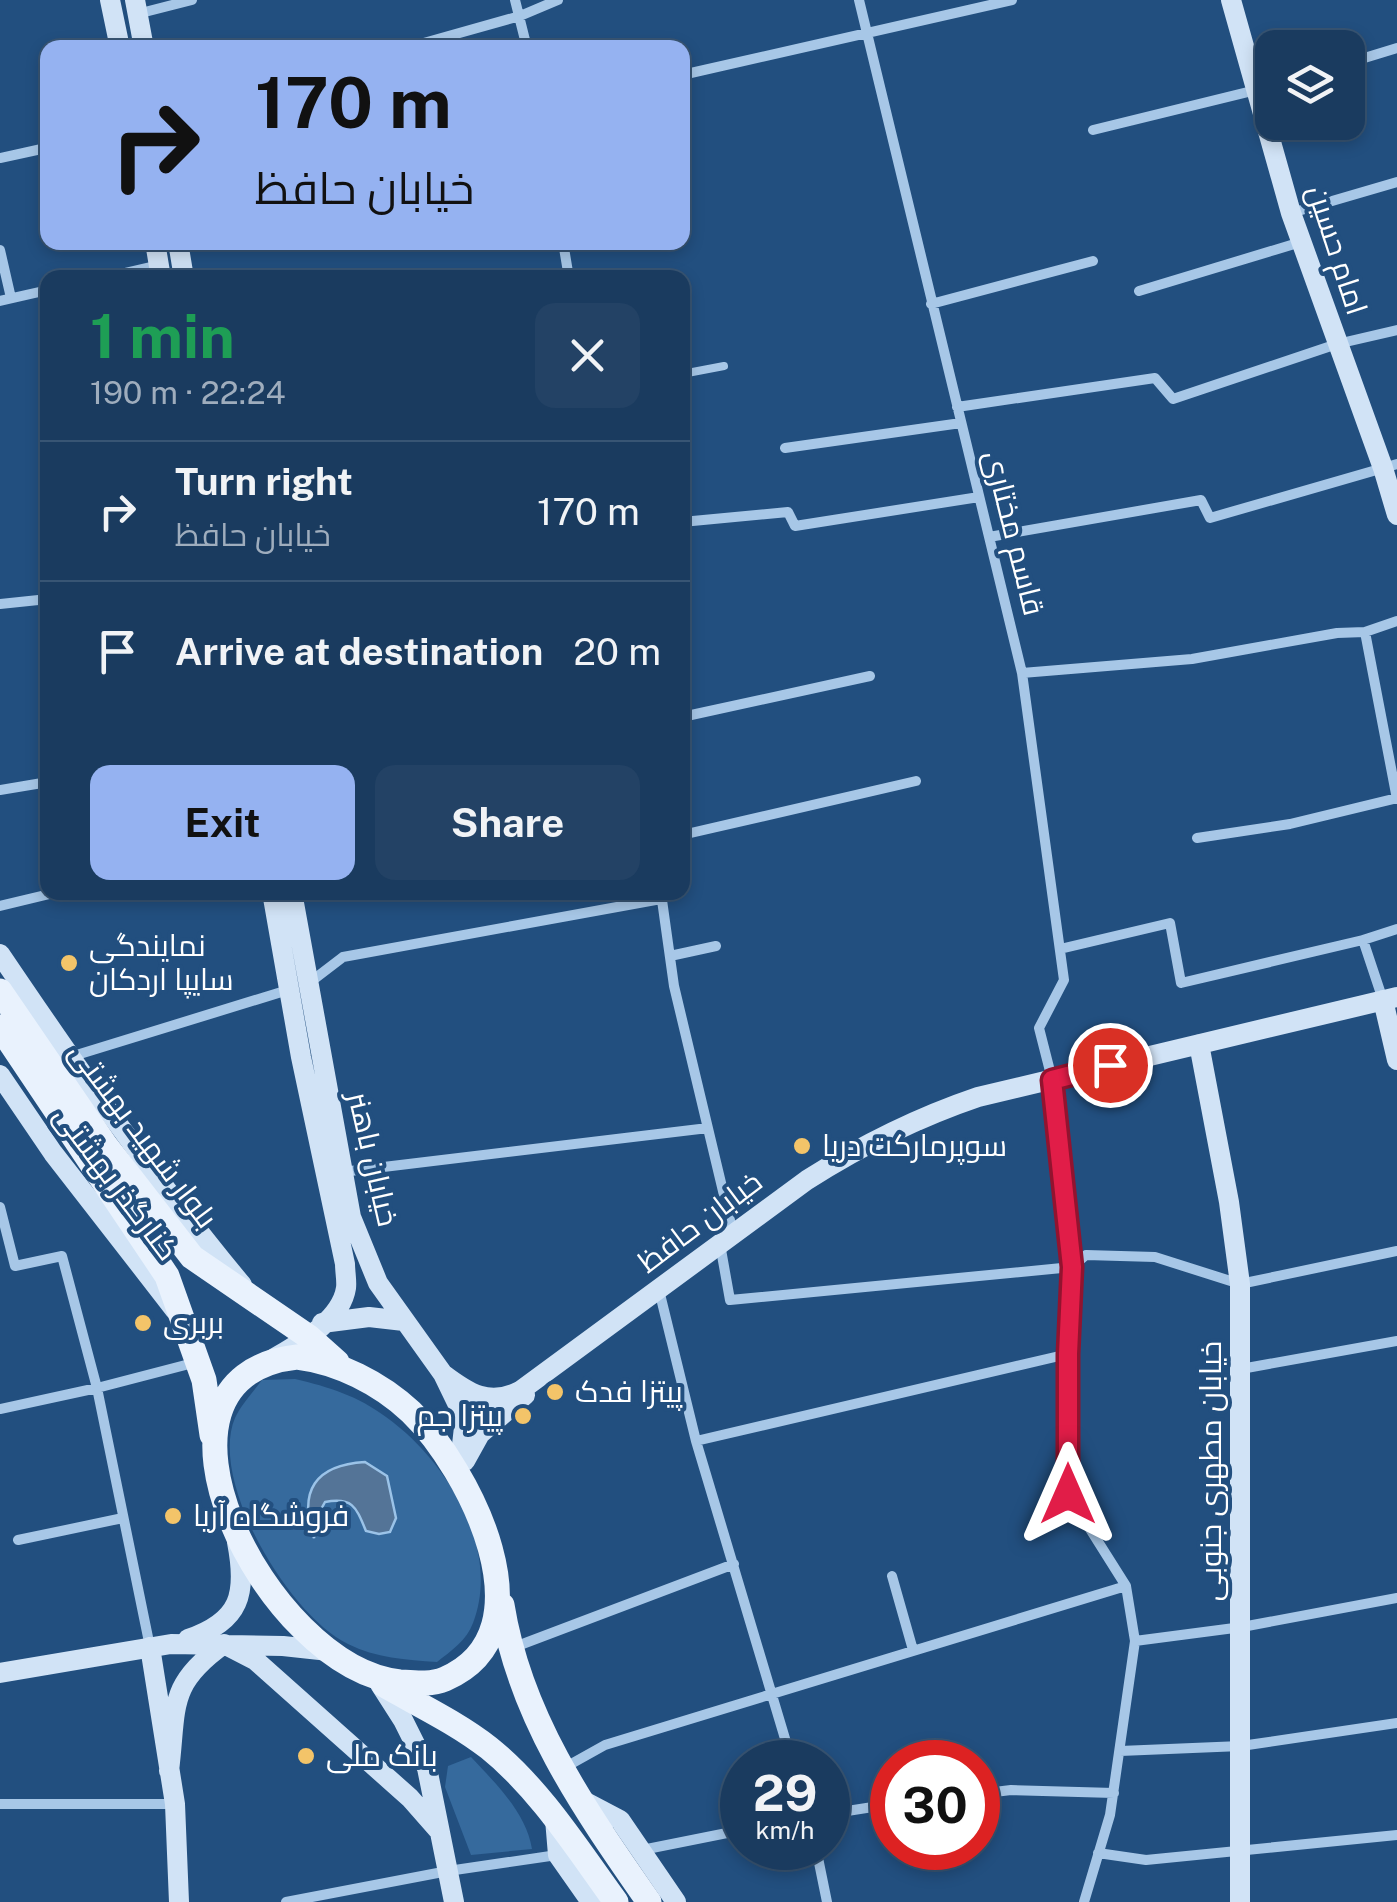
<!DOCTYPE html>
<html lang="en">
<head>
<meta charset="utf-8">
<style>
	body { margin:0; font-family:"Public Sans",Cairo,sans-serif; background:#234265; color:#f1f3f6; height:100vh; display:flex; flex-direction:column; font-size:38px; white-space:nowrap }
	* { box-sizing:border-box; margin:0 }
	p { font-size:32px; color:#9fadbd }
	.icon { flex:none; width:55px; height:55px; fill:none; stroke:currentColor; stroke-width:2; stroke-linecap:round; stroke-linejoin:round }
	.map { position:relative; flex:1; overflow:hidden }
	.side { position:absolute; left:40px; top:270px; width:650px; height:630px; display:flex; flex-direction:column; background:#1a3b5f; border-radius:20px; box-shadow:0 5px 15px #0003,0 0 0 2px #385574 }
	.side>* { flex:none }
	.guide { position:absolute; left:40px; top:40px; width:650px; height:210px; border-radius:20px; box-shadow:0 5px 15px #0003,0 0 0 2px #385574; background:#95b2f1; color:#111; overflow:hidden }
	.buttons { position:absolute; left:1255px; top:30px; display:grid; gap:20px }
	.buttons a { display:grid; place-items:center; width:110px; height:110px; border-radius:20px; background:#1a3b5f; box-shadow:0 5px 15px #0003,0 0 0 2px #385574; font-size:50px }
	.speed { position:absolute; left:720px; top:1740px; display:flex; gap:20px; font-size:50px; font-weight:700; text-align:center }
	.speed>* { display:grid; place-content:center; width:130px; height:130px; border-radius:50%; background:#1a3b5f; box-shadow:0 5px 15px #0003,0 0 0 2px #385574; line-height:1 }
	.speed small { font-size:25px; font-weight:400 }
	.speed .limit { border:15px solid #d22; background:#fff; color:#111 }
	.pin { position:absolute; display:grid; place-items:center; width:85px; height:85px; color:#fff; margin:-42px; border:5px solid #fff; border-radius:50%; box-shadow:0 2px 10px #0007 }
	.me { position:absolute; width:110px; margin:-55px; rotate:0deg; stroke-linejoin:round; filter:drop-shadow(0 0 8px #0008) }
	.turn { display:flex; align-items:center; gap:35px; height:210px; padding:0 50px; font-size:45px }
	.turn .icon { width:130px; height:130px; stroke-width:2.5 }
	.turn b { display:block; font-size:70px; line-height:85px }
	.round { display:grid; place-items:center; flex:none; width:105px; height:105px; border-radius:20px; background:#234265 }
	.headline { display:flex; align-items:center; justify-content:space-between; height:170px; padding:0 50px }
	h1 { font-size:60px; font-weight:700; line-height:75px; color:#1e9e55 }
	.cta { display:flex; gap:20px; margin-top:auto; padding:20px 50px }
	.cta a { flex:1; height:115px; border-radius:20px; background:#95b2f1; color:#111; font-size:40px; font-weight:700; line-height:115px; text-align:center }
	.cta a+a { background:#234265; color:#f1f3f6 }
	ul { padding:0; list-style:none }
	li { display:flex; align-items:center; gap:30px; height:140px; padding:0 50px; border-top:2px solid #385574 }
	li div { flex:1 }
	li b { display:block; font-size:38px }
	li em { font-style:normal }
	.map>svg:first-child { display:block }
	.green { fill:#366a9d }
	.water { fill:#547497; stroke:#9bc3e8; stroke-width:2.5 }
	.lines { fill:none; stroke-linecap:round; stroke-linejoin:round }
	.lane { stroke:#a7c7e7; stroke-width:8 }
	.street { stroke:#a7c7e7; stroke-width:10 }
	.secondary { stroke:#d1e3f6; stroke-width:20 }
	.primary { stroke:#e9f2fd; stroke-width:25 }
	.route-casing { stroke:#92132f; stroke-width:25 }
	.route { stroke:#e11d48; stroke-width:18 }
	.poi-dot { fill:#f3c469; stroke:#224f7f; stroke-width:4 }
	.labels { text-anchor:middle; stroke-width:8; stroke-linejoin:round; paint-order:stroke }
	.street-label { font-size:30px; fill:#fff; stroke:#224f7f }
	.poi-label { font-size:30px; fill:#fff; stroke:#224f7f; text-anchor:start }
</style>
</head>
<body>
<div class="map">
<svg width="1397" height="1902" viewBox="0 0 1397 1902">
	<rect width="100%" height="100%" fill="#224f7f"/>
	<path class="green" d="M295,1379c34,8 63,17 91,38 59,42 116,131 87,206 -6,17 -22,28 -36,39 -31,-2 -61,-4 -89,-18 -58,-27 -140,-163 -113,-226 6,-13 18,-26 27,-38z
		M471,1757c24,26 55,55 61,92l-61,6 -26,-68 3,-21z"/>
	<path class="water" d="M365,1462l22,14 9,42 -6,14 -11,2 -13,-3c-10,-24 -13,-34 -41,-29l-7,13 -4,23c-16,-47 1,-73 51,-76z"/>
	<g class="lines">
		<path class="lane" d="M682,374l42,-8"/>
		<path class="street" d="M515,0l12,48
			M859,0l163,673 42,307 -25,48 13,51 20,188 -4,87v140l58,92 9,55 -25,174 -26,87
			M137,14l55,-14
			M406,48l114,-32 38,-16
			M1348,63l49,-15
			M682,75l330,-75
			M1093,130l179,-44
			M0,158l46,-10
			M1291,213l106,-31
			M563,242l6,36
			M0,250l11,48
			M103,278l56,-13
			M1139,291l162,-49
			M0,301l48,-11
			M931,304l162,-43
			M957,407l198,-29 18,21 164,-55 60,-14
			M785,448l176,-25
			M682,522l106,-10 7,14 184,-29
			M989,537l212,-37 9,18 187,-54
			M0,604l48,-5
			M1365,632l32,167
			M1022,673l170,-14 145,-26 28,-1 32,-11
			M682,717l188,-41
			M0,790l48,-8
			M682,835l234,-54
			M1197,838l93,-14 107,-26
			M661,893l13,93 59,247
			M0,906l58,-14
			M1060,949l110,-26 11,60 182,-43
			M670,956l46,-10
			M309,983l34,-26 318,-58
			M1383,1000l-20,-60 34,-11
			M70,1057l218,-67
			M342,1172l366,-44
			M0,1207l15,59 47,-10 35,132 -97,21
			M720,1244l10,56 342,-33 14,-12 69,2 85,27 157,-33
			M659,1290l37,151 96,321
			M1241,1369l156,-28
			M696,1441l372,-87
			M18,1540l105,-22
			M892,1576l21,74
			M1135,1641l107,-14 155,-29
			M150,1647l-53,-259 100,-26
			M512,1648l222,-84
			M1120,1751l121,-5 156,-23
			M562,1769l43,-24 521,-159
			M978,1794l33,-4 103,3
			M0,1804h175
			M828,1814l64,-10
			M816,1848l11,54
			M642,1850l100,-20
			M1098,1853l48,7 251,-25
			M286,1902l162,-31 109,-16"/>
		<path class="secondary" d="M110,0l10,48
			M135,0l9,48
			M1231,0l60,213 92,255 14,47
			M155,242l6,36
			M178,242l6,36
			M272,892l29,165 44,207c0,8 2,17 1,24 -5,33 -48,56 -73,71
			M292,892l59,325 27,66 65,91 15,31 6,22 -5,45
			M0,954c77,114 154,225 242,331
			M1383,1000l14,60
			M1199,1044l30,158 11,82v618
			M0,1075l53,78 122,157
			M322,1323l47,-6 35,4
			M443,1374c25,19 46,33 77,17l287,-211c55,-35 109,-62 171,-83l419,-100
			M465,1461l15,-27 45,-39
			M188,1639c53,-18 59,-45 49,-97
			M150,1647l25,157 4,98
			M0,1673l171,-29 112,2 46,5
			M380,1684l23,36 24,48 27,134
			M169,1771c8,-65 -2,-86 55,-127l31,16 155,138 29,33
			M582,1800l38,20 56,82
			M555,1819l3,36 33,47"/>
		<path class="primary" d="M0,991l106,155 86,111 117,80 28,25
			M0,1027l167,249 37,104 8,55
			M297,1357c41,5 83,26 114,55 57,55 143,220 34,267 -14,6 -30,4 -45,3 -134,-14 -281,-306 -103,-325z
			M502,1605c18,113 83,205 147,297
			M384,1685c35,20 73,38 105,63 51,41 89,102 127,154"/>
	</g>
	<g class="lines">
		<g class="route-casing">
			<path id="route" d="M1068,1494v-140l4,-87 -20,-187 58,-15"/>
		</g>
		<use href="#route" class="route"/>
	</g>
	<g class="poi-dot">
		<circle cx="69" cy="963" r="10"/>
		<circle cx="802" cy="1146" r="10"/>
		<circle cx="143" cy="1323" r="10"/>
		<circle cx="555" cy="1392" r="10"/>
		<circle cx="523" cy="1416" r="10"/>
		<circle cx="173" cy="1516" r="10"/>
		<circle cx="306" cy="1756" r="10"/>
	</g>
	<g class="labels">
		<g class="street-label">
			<text transform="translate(1337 250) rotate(72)" y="10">امام حسین</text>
			<text transform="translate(1014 533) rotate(76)" y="10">قاسم مختاری</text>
			<text transform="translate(143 1135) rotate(53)" y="10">بلوار شهید بهشتی</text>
			<text transform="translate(373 1159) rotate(77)" y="10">خیابان باهنر</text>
			<text transform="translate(116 1183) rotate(53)" y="10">کنارگذر بهشتی</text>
			<text transform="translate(700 1222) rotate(-37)" y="10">خیابان حافظ</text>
			<text transform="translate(1211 1471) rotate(-90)" y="10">خیابان مطهری جنوبی</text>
		</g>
		<g class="poi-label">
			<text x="89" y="956">نمایندگی<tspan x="89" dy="34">سایپا اردکان</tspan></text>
			<text x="822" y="1156">سوپرمارکت دریا</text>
			<text x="163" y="1333">بربری</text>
			<text x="575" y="1402">پیتزا فدک</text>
			<text x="503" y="1426" text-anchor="end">پیتزا جم</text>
			<text x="193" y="1526">فروشگاه آریا</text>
			<text x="326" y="1766">بانک ملی</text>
		</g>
	</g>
</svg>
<div class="buttons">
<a><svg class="icon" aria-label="layers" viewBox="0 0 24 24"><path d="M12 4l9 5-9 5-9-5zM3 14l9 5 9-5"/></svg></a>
</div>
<div class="speed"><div>29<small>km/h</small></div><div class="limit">30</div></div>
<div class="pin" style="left:1110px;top:1065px;background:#d93025"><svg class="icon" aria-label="arrive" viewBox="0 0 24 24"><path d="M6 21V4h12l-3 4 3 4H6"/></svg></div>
<svg class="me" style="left:1068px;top:1494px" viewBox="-20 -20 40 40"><path d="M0-17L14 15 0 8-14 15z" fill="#e11d48" stroke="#fff" stroke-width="4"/></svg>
<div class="guide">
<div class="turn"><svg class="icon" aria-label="right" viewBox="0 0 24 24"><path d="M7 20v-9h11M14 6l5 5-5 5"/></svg><div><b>170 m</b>خیابان حافظ</div></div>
</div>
<section class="side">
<div class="headline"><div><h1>1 min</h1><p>190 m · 22:24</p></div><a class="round"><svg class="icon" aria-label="close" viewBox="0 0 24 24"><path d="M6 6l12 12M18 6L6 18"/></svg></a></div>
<ul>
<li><svg class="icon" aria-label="right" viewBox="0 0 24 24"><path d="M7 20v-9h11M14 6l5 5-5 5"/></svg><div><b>Turn right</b><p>خیابان حافظ</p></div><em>170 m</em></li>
<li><svg class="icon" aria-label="arrive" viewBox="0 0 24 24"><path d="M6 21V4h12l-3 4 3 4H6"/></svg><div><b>Arrive at destination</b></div><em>20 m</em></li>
</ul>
<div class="cta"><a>Exit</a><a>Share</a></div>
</section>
</div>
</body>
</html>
